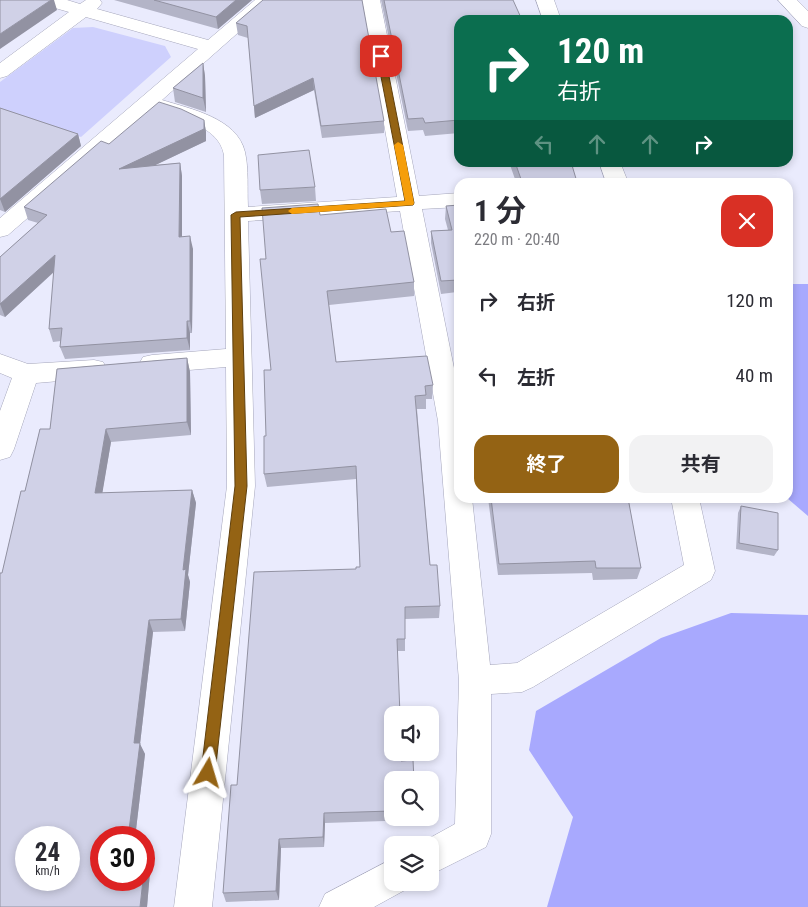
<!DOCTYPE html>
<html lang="ja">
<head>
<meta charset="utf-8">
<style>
	body { margin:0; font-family:"Roboto Condensed","Noto Sans JP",sans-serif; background:#f2f2f3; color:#2b2b33; height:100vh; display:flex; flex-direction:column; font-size:19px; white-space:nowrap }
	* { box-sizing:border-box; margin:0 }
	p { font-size:16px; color:#7c7c81 }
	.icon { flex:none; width:28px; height:28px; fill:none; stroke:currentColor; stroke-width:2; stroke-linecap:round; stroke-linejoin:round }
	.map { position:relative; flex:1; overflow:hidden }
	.side { position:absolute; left:454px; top:178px; width:339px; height:325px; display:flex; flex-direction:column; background:#fff; border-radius:15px; box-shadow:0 2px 8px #0003 }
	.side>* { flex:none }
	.guide { position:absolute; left:454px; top:15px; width:339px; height:152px; border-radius:15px; box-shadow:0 2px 8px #0003; background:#0b6e4f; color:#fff; overflow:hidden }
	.controls { position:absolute; left:384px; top:706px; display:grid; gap:10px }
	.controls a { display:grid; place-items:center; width:55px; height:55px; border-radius:10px; background:#fff; box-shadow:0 2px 8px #0003; font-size:25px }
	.speed { position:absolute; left:15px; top:826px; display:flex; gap:10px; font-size:25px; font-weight:700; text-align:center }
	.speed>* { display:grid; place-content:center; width:65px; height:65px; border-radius:50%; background:#fff; box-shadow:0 2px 8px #0003; line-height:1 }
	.speed small { font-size:12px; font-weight:400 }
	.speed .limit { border:8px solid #d22; background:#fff; color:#111 }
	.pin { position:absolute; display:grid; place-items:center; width:42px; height:42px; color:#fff; margin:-21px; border-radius:10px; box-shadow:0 2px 8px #0006 }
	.me { position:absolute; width:55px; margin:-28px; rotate:7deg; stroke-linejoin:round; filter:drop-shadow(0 0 4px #0008) }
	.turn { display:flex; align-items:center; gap:18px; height:105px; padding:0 20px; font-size:22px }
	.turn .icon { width:65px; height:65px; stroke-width:2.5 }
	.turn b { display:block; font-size:35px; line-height:42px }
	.lanes { display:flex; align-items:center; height:48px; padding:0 20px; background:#0003; justify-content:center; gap:25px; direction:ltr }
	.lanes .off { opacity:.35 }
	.round { display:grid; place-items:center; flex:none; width:52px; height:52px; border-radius:15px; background:#f2f2f3 }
	.summary { display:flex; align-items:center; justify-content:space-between; height:85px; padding:0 20px }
	h1 { font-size:30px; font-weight:700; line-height:38px }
	.primary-button { display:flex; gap:10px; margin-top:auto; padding:10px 20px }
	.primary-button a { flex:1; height:58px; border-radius:15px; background:#946314; color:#fff; font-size:20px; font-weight:700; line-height:58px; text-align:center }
	.primary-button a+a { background:#f2f2f3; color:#2b2b33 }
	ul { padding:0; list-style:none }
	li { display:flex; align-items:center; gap:15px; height:75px; padding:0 20px }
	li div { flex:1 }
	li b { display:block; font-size:19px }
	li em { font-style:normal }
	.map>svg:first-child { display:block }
	.green { fill:#ced0fd }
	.forest { fill:#a8a9fe }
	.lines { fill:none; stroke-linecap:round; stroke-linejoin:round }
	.minor-casing { stroke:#a5a6bb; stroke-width:1 }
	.minor { fill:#fff; fill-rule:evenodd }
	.wall { fill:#b3b4c7; fill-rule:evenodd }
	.shaded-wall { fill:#9292a2 }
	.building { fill:#d0d1e7; stroke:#9292a2; fill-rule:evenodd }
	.route { fill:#946314; stroke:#60400d }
	.slow { fill:#f59e0b }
</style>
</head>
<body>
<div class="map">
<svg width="808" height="907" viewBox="0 0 808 907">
	<rect width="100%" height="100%" fill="#eaebfd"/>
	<path class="green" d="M93,27l72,19 6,11 -90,80 -81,-28v-27l73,-54z"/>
	<path class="forest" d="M788,284h20v232l-21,-18z
		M731,613l77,2v292h-261l26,-90 -44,-67 7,-39 125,-73z"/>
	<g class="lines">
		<g class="minor-casing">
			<path id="minor" d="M38,0h29l13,4 6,-4h14l2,3 -5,6 111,31 47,-40h20l-113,100c29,9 75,18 83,52 4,18 2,37 3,55l149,-10 -35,-197h18l39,196 40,-3v14l-37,2 37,184v105h13l18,167 27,-2 167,-98 -13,-67h28l16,73 -4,9 -178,107 -11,5 -31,2v140l-5,13 -56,28v-30h-13l38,-21 4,-143 -21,-260 -38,-210 -152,10 7,265 -43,421h-38l53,-421 -1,-119 -74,6 -9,-2 -4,-7 4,-7 9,-2 74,-6 -2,-194c-5,-30 -48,-38 -72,-45l-144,125 -8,2v-19l198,-169 -112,-32 -79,59 -7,2v-15l69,-51 -28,-8z
				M536,0h18l7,20h-18z
				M778,0h19l11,11v17l-6,-2z
				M599,162h21l8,20h-22z
				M0,354l28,10 66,-4 9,2 4,7 -4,7 -9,2 -58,5 -22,66 -4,8 -10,3v-49l12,-33 -12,-5z
				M392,859v23h16l-3,8 -31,17h-55l6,-13z"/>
		</g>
		<use href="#minor" class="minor"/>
	</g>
	<path class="wall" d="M114,0h138l-34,29z
		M263,0l121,121v12l-62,5 -8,-48 -59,28 -7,-80 -10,-3 -2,-12z
		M381,0h132l-54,20v113l-34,3 -2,-6 -15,1z
		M203,63l2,13 1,36 -31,-10 -2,-14z
		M0,108l78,26 3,12 -76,66 -5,-2z
		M204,120l2,12v9l-51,24 25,-2 2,13v61l11,12 -1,84h-2v17l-125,9 -5,-12 1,-6 -8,1 -4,-13 5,-57 -49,45 -5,-2v-58l38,-34 -10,-3 -4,-13 85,-63z
		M509,162h65l-1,6h-1l5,14h-61z
		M315,187l1,14 -54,3 -2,-14z
		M459,205v94l-2,-7 -16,2 -10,-51v-12l17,-1 -3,-11 1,-13z
		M320,215l71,17 23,50v14l-85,9 7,57 97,23 -1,14h-6v10h-9l13,156 10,41 -1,12 -34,1v32h-7l-6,129v38h23v2l-90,3 -1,24 -43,1 -2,52 -53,2 -3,-9 14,-108 119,-216 4,-2 -4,-88 -89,8 -3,-13 2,-38 5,-66 -5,-111z
		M456,355h3v29l-3,-17z
		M187,358l3,14 1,63 -80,7 -9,51 90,-3 4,13 -8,72 2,7 -5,49 -32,1 -13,112 5,10 -10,84h-34v42h43v-29h2l5,9 -4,47h-147v-334h2l19,-82h4l15,-62h10l7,-60zM26,838h43v42h-43z
		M488,498h140l13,70 -4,11 -44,1 -1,-7 -94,2z
		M741,506l37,44 -4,6 -38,-7 2,-36z"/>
	<path class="shaded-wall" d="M51,0h3l3,10 -57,39v-15z
		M236,0h16l-34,29 -2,-12z
		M203,63l2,13 1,36 -3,-14z
		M313,78l1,12 -59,28 -1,-12z
		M204,120l2,12v9l-84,40 -3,-12z
		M78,134l3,12 -76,66 -5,-13z
		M180,163l2,13v74l-3,-13z
		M190,236l3,13 -1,84 -2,-12z
		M55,255l4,12 -54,50 -5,-13z
		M187,321l3,12v17l-3,-12z
		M187,358l3,14 1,63 -4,-13z
		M106,429l5,13 -11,65 -5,-14z
		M192,490l4,13 -8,72 2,7 -5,49 -4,-12 2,-49z
		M149,620l4,12 -13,112 5,10 -10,84h-7l6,-95z
		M324,813l1,10 -1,24 -1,-10z
		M279,839l2,9 -2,52 -3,-9z
		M146,851l5,9 -4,47h-7l3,-27h1z"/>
	<path class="building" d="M0,0h51l-51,34z
		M154,0h82l-20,17z
		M263,0h99l22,121 -63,5 -8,-48 -59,28 -7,-80 -11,-3z
		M384,0h129l9,20h-63v100l-34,3 -2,-5 -15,1z
		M203,63v35l-30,-10z
		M159,102l22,7 23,11v9l-85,40 61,-6 -1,74 11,-1v85h-3v17l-127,9 2,-19 -13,1 6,-74 -55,49v-47l47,-42 -23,-8 77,-66 8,3z
		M0,108l78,26 -78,65z
		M309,150l6,37 -55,3 -2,-35z
		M515,162h56l6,20h-55z
		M318,204l2,11 66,-6 5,23 13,-1 10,51 -87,9 9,71 91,-6 6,29 -8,1 1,9 -11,1 15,169h7l3,41 -35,1v32h-8l3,76h-8v37h9v9l12,-1 1,20h-22v31l-68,2 -1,24 -44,2 -3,52 -53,2 8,-108h6l17,-213 102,-3v-2h4l-4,-101 -92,8v-38h2l-2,-66h7l-11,-111h6l-4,-51z
		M459,205v79l-1,-4 -17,1 -10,-50 21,-1 -6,-24z
		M456,355h3v13z
		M187,358v64l-81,7 -11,64 97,-3 -9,80 3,-1 -5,50 -32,1 -15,123h6l-12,95h-27v42h42l-3,27h-140v-334h2l19,-82h4l15,-62h10l7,-60zM26,838h43v42h-43z
		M491,498h137l13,70h-45l-1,-7 -96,3z
		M741,506l37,7v37l-39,-7z
		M144,851h2l-2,22z"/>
	<path class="route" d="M381,53l4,3 29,147 -1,2 -173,12 7,269 -32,287 -2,5 -5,2 -5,-2 -2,-5 34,-287 -4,-271 5,-3 169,-11 -28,-145z"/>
	<path class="slow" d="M398,142l5,3 11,58 -1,2 -121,9 -4,-3 4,-3 113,-7 -11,-56z"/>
</svg>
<div class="controls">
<a><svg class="icon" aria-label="sound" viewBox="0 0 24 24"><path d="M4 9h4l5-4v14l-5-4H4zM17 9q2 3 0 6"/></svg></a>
<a><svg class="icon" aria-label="search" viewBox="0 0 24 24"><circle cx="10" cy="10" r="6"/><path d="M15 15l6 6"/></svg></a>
<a><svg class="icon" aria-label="layers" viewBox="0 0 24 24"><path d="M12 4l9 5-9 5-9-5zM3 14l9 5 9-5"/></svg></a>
</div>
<div class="speed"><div>24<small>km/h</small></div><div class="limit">30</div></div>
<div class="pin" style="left:381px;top:56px;background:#d93025"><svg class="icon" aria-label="arrive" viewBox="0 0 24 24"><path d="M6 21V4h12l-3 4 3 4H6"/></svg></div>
<svg class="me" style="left:208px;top:773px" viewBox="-20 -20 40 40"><path d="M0-17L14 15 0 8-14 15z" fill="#946314" stroke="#fff" stroke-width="4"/></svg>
<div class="guide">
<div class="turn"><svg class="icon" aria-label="right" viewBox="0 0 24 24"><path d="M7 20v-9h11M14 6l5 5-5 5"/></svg><div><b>120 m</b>右折</div></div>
<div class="lanes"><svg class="icon off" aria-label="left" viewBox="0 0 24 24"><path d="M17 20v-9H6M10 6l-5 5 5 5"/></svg><svg class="icon off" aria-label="ahead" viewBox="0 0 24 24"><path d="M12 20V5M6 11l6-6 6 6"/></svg><svg class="icon off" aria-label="ahead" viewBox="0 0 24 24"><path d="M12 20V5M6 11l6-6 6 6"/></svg><svg class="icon" aria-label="right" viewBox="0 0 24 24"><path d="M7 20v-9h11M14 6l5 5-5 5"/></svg></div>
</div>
<section class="side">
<div class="summary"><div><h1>1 分</h1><p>220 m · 20:40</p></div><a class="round" style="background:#d93025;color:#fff"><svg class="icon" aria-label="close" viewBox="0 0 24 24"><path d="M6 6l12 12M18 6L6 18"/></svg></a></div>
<ul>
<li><svg class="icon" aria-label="right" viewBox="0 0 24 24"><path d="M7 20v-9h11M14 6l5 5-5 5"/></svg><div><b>右折</b></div><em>120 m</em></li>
<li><svg class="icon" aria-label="left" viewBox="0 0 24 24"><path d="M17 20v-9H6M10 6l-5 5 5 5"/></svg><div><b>左折</b></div><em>40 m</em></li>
</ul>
<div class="primary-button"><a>終了</a><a>共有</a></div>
</section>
</div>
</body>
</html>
